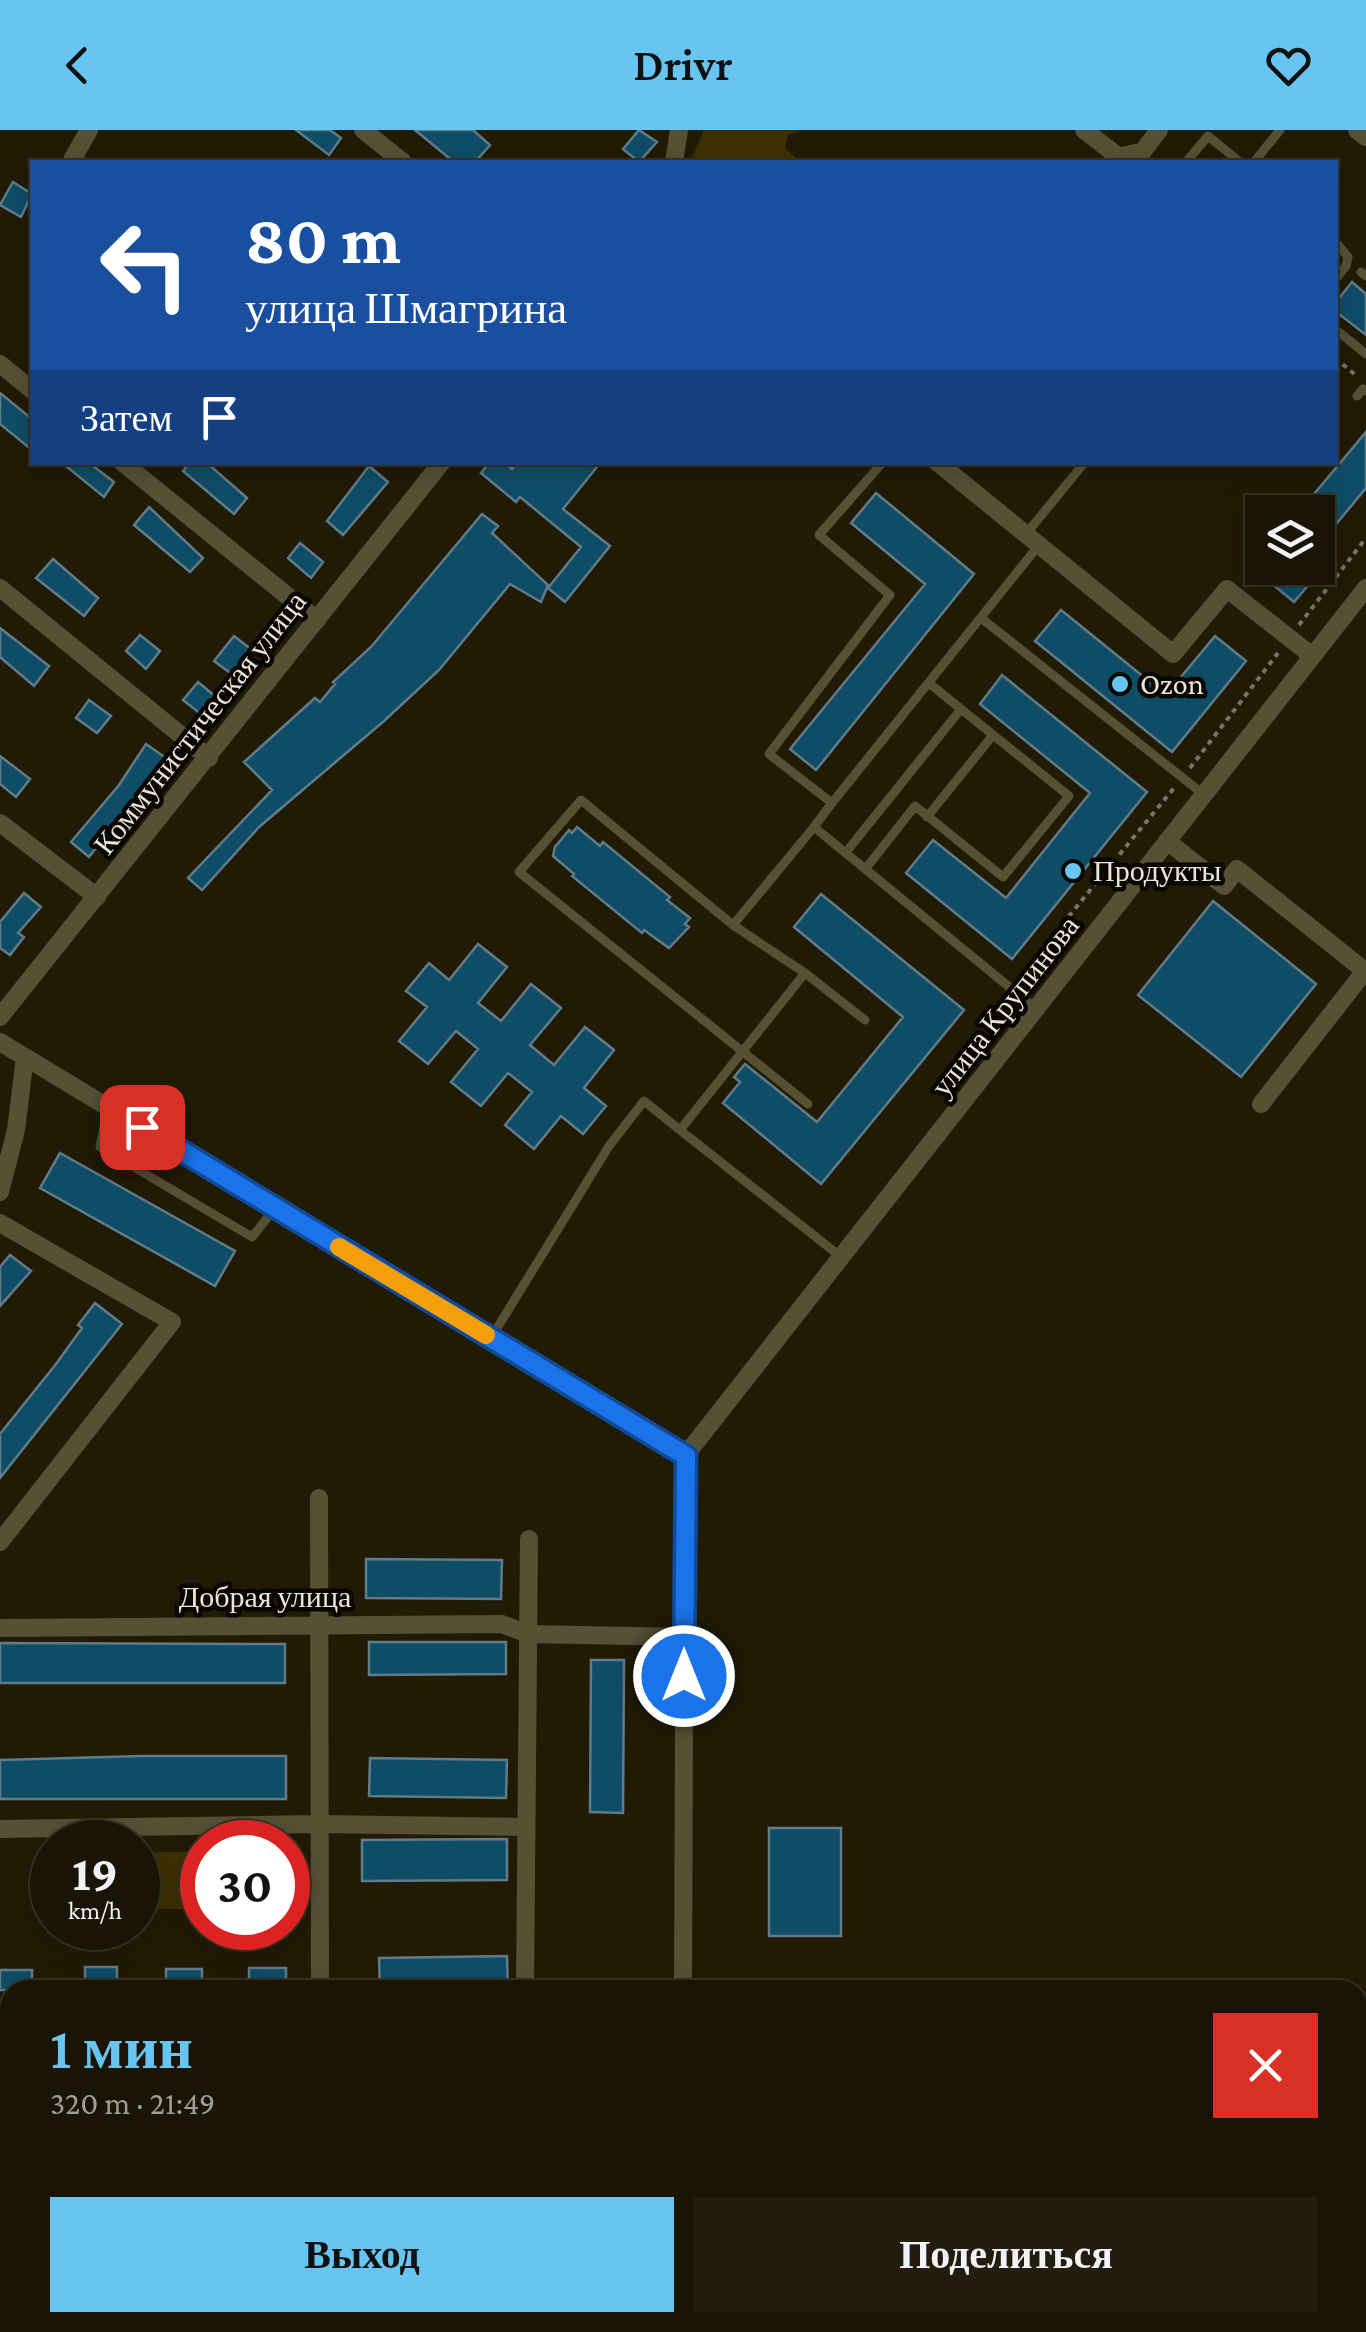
<!DOCTYPE html>
<html lang="ru">
<head>
<meta charset="utf-8">
<style>
	body { margin:0; font-family:"Crimson Pro",serif; background:#221d0e; color:#f1f3f6; height:100vh; display:flex; flex-direction:column; font-size:38px; white-space:nowrap }
	* { box-sizing:border-box; margin:0 }
	p { font-size:32px; color:#9f9e9a }
	.icon { flex:none; width:55px; height:55px; fill:none; stroke:currentColor; stroke-width:2; stroke-linecap:round; stroke-linejoin:round }
	.map { position:relative; flex:1; overflow:hidden }
	.details { position:absolute; left:0px; top:1850px; width:1368px; height:352px; display:flex; flex-direction:column; background:#191404; border-radius:30px 30px 0 0; box-shadow:0 5px 25px #0003,0 0 0 2px #373326 }
	.details>* { flex:none }
	.guide { position:absolute; left:30px; top:30px; width:1308px; height:305px; border-radius:0px; box-shadow:0 5px 25px #0003,0 0 0 2px #373326; background:#1a4fa0; color:#fff; overflow:hidden }
	.tools { position:absolute; left:1245px; top:365px; display:grid; gap:20px }
	.tools a { display:grid; place-items:center; width:90px; height:90px; border-radius:0px; background:#191404; box-shadow:0 5px 25px #0003,0 0 0 2px #373326; font-size:50px }
	.speed { position:absolute; left:30px; top:1690px; display:flex; gap:20px; font-size:50px; font-weight:700; text-align:center }
	.speed>* { display:grid; place-content:center; width:130px; height:130px; border-radius:50%; background:#191404; box-shadow:0 5px 25px #0003,0 0 0 2px #373326; line-height:1 }
	.speed small { font-size:25px; font-weight:400 }
	.speed .limit { border:15px solid #d22; background:#fff; color:#111 }
	.pin { position:absolute; display:grid; place-items:center; width:85px; height:85px; color:#fff; margin:-42px; border-radius:20px; box-shadow:0 5px 15px #0006 }
	.me { position:absolute; width:110px; margin:-55px; rotate:0deg; stroke-linejoin:round; filter:drop-shadow(0 0 8px #0008) }
	.turn { display:flex; align-items:center; gap:35px; height:210px; padding:0 50px; font-size:45px }
	.turn .icon { width:130px; height:130px; stroke-width:2.5 }
	.turn b { display:block; font-size:70px; line-height:85px }
	.then { display:flex; align-items:center; height:95px; padding:0 50px; background:#0003; gap:20px; font-size:38px }
	.round { display:grid; place-items:center; flex:none; width:105px; height:105px; border-radius:0px; background:#221d0e }
	.head { display:flex; align-items:center; justify-content:space-between; height:170px; padding:0 50px }
	h1 { font-size:60px; font-weight:600; line-height:75px; color:#68c4f0 }
	.cta { display:flex; gap:20px; margin-top:auto; padding:20px 50px }
	.cta a { flex:1; height:115px; border-radius:0px; background:#68c4f0; color:#111; font-size:40px; font-weight:600; line-height:115px; text-align:center }
	.cta a+a { background:#221d0e; color:#f1f3f6 }
	header { display:flex; justify-content:space-between; align-items:center; height:130px; padding:0 50px; background:#68c4f0; color:#111; font-size:45px; font-weight:600 }
	.map>svg:first-child { display:block }
	.green { fill:#3d3101 }
	.building { fill:#0f4d67; stroke:#627b89; stroke-width:2.5 }
	.lines { fill:none; stroke-linecap:round; stroke-linejoin:round }
	.path { stroke:#7a7562; stroke-width:4; stroke-dasharray:5 5; stroke-linecap:butt }
	.service { stroke:#575035; stroke-width:9 }
	.minor { stroke:#575035; stroke-width:18 }
	.tertiary { stroke:#575035; stroke-width:20 }
	.route-casing { stroke:#114b97; stroke-width:25 }
	.route { stroke:#1a73e8; stroke-width:18 }
	.slow { stroke:#f59e0b; stroke-width:18 }
	.poi-dot { fill:#68c4f0; stroke:#080601; stroke-width:4 }
	.labels { text-anchor:middle; stroke-width:9; stroke-linejoin:round; paint-order:stroke }
	.poi-label { font-size:30px; fill:#e9e5d8; stroke:#080601; text-anchor:start }
	.street-label { font-size:30px; fill:#e9e5d8; stroke:#080601 }
</style>
</head>
<body>
<header><svg class="icon" aria-label="back" viewBox="0 0 24 24"><path d="M15 5l-7 7 7 7"/></svg>Drivr<svg class="icon" aria-label="heart" viewBox="0 0 24 24"><path d="M12 20l-8-8c-3-5 5-10 8-4 3-6 11-1 8 4z"/></svg></header>
<div class="map">
<svg width="1366" height="2202" viewBox="0 0 1366 2202">
	<rect width="100%" height="100%" fill="#211b05"/>
	<path class="green" d="M704,0h98l-14,5 -3,13 16,14h-111z
		M138,1722h64v57h-64z"/>
	<path class="building" d="M296,0h34l11,8 -12,17z
		M415,0h58l17,15 -15,17h-21z
		M639,0l18,12 -18,20 -16,-13z
		M13,52l19,12 -11,23 -21,-12z
		M1352,152l14,12v41l-31,-24v-8z
		M0,263l32,26v31l-32,-26z
		M1366,302v56l-48,58v-34h-19z
		M61,332h27l26,20 -10,15z
		M190,332h16l41,36 -13,16 -51,-43z
		M490,332h14l8,7 6,-7h83l-38,47 47,37 -45,56 -17,-14 33,-41 -61,-50 -4,5 -35,-29z
		M369,336l19,16 -45,53 -16,-14z
		M876,363l98,81 -158,196 -26,-21 135,-165 -74,-61z
		M149,377l54,51 -13,14 -56,-47z
		M482,384l16,12 -6,7 56,52 -7,17 -31,-18 -71,86 -55,51 -125,106 -57,63 -14,-12 84,-88 -28,-28 71,-64 5,4 15,-18 -2,-2 38,-35z
		M300,413l23,19 -12,16 -23,-20z
		M53,429l45,39 -14,18 -48,-38z
		M1253,438h55l9,7 -23,27z
		M1061,480l105,85 49,-59 31,25 -74,91 -137,-111z
		M0,498l49,38 -15,20 -34,-29z
		M140,505l20,16 -14,18 -20,-18z
		M234,506l18,14 -19,25 -19,-14z
		M1002,545l145,117 -135,167 -106,-86 27,-33 73,58 84,-105 -110,-89z
		M198,552l18,15 -14,18 -19,-15z
		M89,570l22,16 -14,17 -21,-15z
		M146,614l20,14 -77,99 -18,-15 48,-57z
		M0,626l30,23 -14,18 -16,-13z
		M577,697l23,19 3,-4 67,55 -3,3 23,18 -5,6 4,3 -20,21 -25,-18 -2,3 -70,-57 2,-2 -21,-18 2,-9 14,-17 3,3z
		M24,763l17,14 -23,26 6,4 -14,18 -10,-7v-26z
		M821,764l143,116 -143,174 -98,-81 17,-21 -6,-5 11,-13 72,58 86,-105 -109,-90z
		M1213,771l103,83 -75,93 -103,-82z
		M478,814l29,23 -29,36 23,18 30,-37 30,24 -31,37 24,20 31,-38 29,23 -30,38 22,18 -23,28 -22,-18 -27,33 -29,-24 27,-33 -24,-19 -27,33 -30,-24 27,-33 -22,-18 -28,33 -29,-23 28,-34 -21,-16 23,-28 20,17z
		M60,1023l175,98 -20,35 -175,-98z
		M10,1125l21,16 -31,35v-39z
		M95,1173l27,21 -122,154v-44l56,-70 26,-36 -4,-3z
		M366,1429l136,1 -1,39 -135,-1z
		M369,1512h137v32l-137,1z
		M0,1513l285,1v39h-285z
		M591,1530h33l-1,153 -33,-1z
		M141,1626h145v43h-286v-39z
		M370,1628l137,2 -1,38 -137,-2z
		M769,1698h72v108h-72z
		M507,1709v41l-145,1v-41z
		M507,1826l1,34h-128l-1,-32z
		M85,1837h32v23h-32z
		M249,1838h37v22h-37z
		M166,1839h36v21h-36z
		M0,1840h32v20h-32z"/>
	<g class="lines">
		<path class="path" d="M1335,228l23,19
			M1299,495l67,-87
			M1190,638l88,-115
			M1037,825l137,-167"/>
		<path class="service" d="M1186,32l22,-26 32,26
			M1254,32l26,-32
			M1335,111l13,16 -2,9 -11,14
			M1361,142l5,4
			M1335,199l31,25
			M1357,266l6,-7 3,2
			M883,332l-64,73 71,60 -121,159 63,49 207,-258
			M1026,404l59,-72
			M981,488l222,176
			M832,673l-18,24 221,181
			M927,687l66,-82
			M814,697l-81,98 72,48 -125,157 160,126
			M847,721l114,-142
			M867,737l48,-61 88,71 66,-81 -139,-112
			M733,795l-152,-125 -62,72 289,232
			M805,843l60,47
			M108,977l-8,40 152,90 23,-29
			M491,1208l118,-192 35,-45 36,29"/>
		<path class="minor" d="M363,0l40,32
			M1084,0l35,27 24,-6 16,-21
			M78,32l-5,-4 16,-28
			M674,32l5,-32
			M0,234l32,26
			M122,332l195,158
			M937,332l236,192 54,-65 84,66
			M0,458l209,170
			M0,693l97,74
			M1167,711l57,45 13,-17 128,102 -104,133
			M0,887l442,-555
			M0,912l685,414
			M0,1062l16,-62 9,-73
			M0,1093l172,99 -172,220
			M685,1326l681,-868
			M319,1368l1,492
			M0,1498l502,-4 26,10 157,3
			M0,1699l318,-5 208,3
			M525,1860l4,-451
			M683,1860l2,-534
			M0,1902h10
			M0,2113h10
			M684,2192v10"/>
		<path class="tertiary" d="M1358,0l8,6"/>
	</g>
	<g class="lines">
		<g class="route-casing">
			<path id="route" d="M142,997l544,329 -2,220"/>
		</g>
		<use href="#route" class="route"/>
		<path class="slow" d="M339,1117l147,88"/>
	</g>
	<g class="poi-dot">
		<circle cx="1120" cy="554" r="10"/>
		<circle cx="1073" cy="741" r="10"/>
	</g>
	<g class="labels">
		<g class="poi-label">
			<text x="1140" y="564">Ozon</text>
			<text x="1093" y="751">Продукты</text>
		</g>
		<g class="street-label">
			<text transform="translate(200 593) rotate(-52)" y="10">Коммунистическая улица</text>
			<text transform="translate(1005 876) rotate(-52)" y="10">улица Крупинова</text>
			<text x="265" y="1477">Добрая улица</text>
		</g>
	</g>
</svg>
<div class="tools">
<a><svg class="icon" aria-label="layers" viewBox="0 0 24 24"><path d="M12 4l9 5-9 5-9-5zM3 14l9 5 9-5"/></svg></a>
</div>
<div class="speed"><div>19<small>km/h</small></div><div class="limit">30</div></div>
<div class="pin" style="left:142px;top:997px;background:#d93025"><svg class="icon" aria-label="arrive" viewBox="0 0 24 24"><path d="M6 21V4h12l-3 4 3 4H6"/></svg></div>
<svg class="me" style="left:684px;top:1546px" viewBox="-20 -20 40 40"><circle r="17" fill="#1a73e8" stroke="#fff" stroke-width="3"/><path d="M0-11L8 9 0 5-8 9z" fill="#fff"/></svg>
<div class="guide">
<div class="turn"><svg class="icon" aria-label="left" viewBox="0 0 24 24"><path d="M17 20v-9H6M10 6l-5 5 5 5"/></svg><div><b>80 m</b>улица Шмагрина</div></div>
<div class="then">Затем<svg class="icon" aria-label="arrive" viewBox="0 0 24 24"><path d="M6 21V4h12l-3 4 3 4H6"/></svg></div>
</div>
<section class="details">
<div class="head"><div><h1>1 мин</h1><p>320 m · 21:49</p></div><a class="round" style="background:#d93025;color:#fff"><svg class="icon" aria-label="close" viewBox="0 0 24 24"><path d="M6 6l12 12M18 6L6 18"/></svg></a></div>
<div class="cta"><a>Выход</a><a>Поделиться</a></div>
</section>
</div>
</body>
</html>
